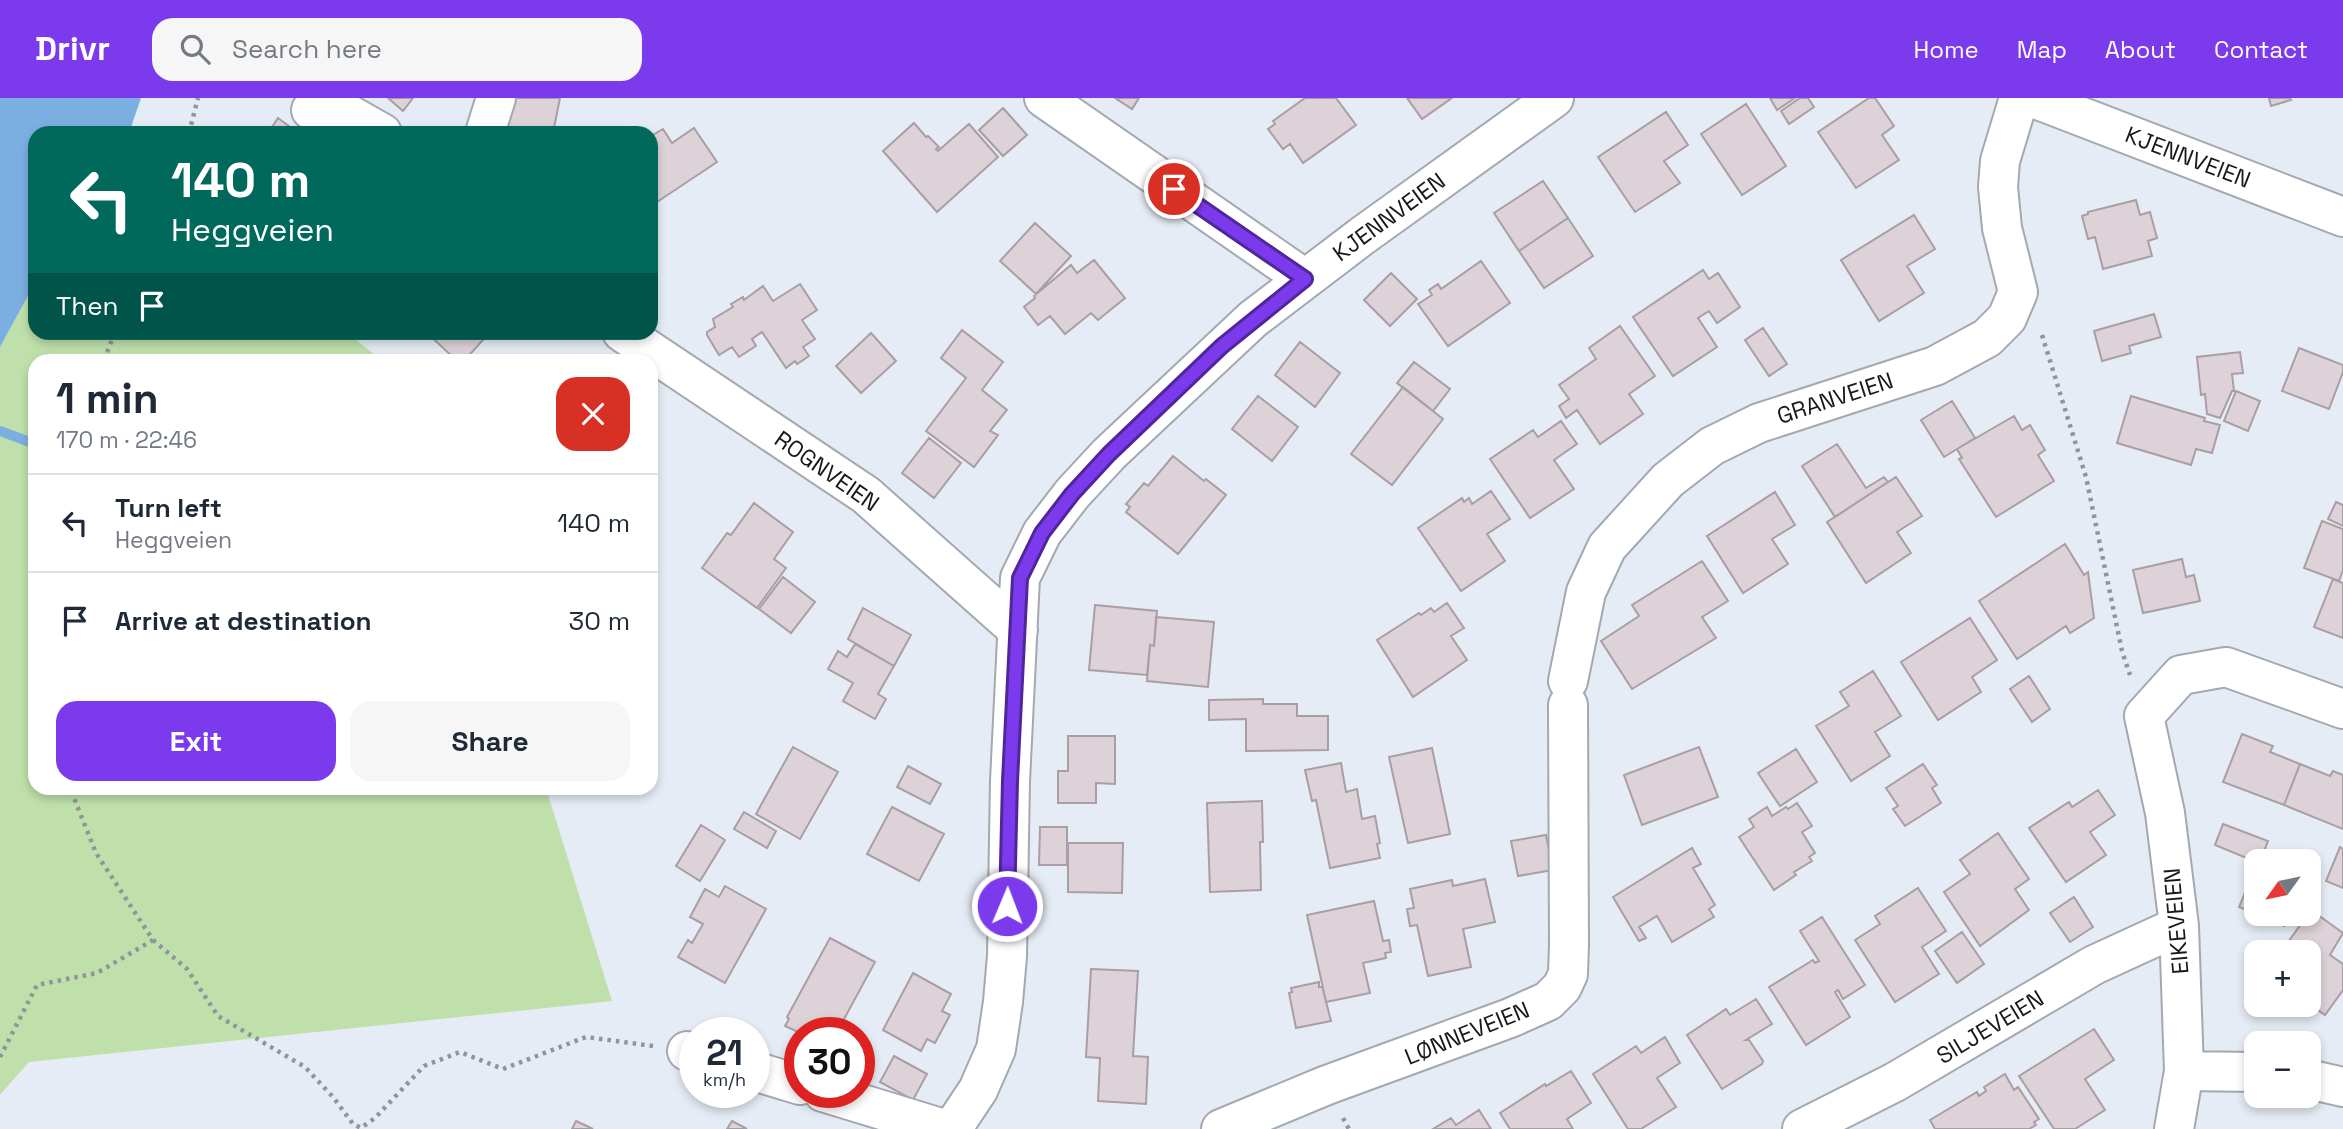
<!DOCTYPE html>
<html lang="en">
<head>
<meta charset="utf-8">
<style>
	body { margin:0; font-family:"Space Grotesk",sans-serif; background:#f6f6f7; color:#1f2937; height:100vh; display:flex; flex-direction:column; font-size:26px; white-space:nowrap }
	* { box-sizing:border-box; margin:0 }
	p { font-size:23px; color:#747a83 }
	.icon { flex:none; width:38px; height:38px; fill:none; stroke:currentColor; stroke-width:2; stroke-linecap:round; stroke-linejoin:round }
	.map { position:relative; flex:1; overflow:hidden }
	.panel { position:absolute; left:28px; top:256px; width:630px; height:441px; display:flex; flex-direction:column; background:#fff; border-radius:21px; box-shadow:0 4px 10px #0003 }
	.panel>* { flex:none }
	.top-card { position:absolute; left:28px; top:28px; width:630px; height:214px; border-radius:21px; box-shadow:0 4px 10px #0003; background:#00695c; color:#fff; overflow:hidden }
	.needle { width:46px; rotate:237deg }
	.buttons { position:absolute; left:2244px; top:751px; display:grid; gap:14px }
	.buttons a { display:grid; place-items:center; width:77px; height:77px; border-radius:14px; background:#fff; box-shadow:0 4px 10px #0003; font-size:35px }
	.speed { position:absolute; left:679px; top:919px; display:flex; gap:14px; font-size:35px; font-weight:700; text-align:center }
	.speed>* { display:grid; place-content:center; width:91px; height:91px; border-radius:50%; background:#fff; box-shadow:0 4px 10px #0003; line-height:1 }
	.speed small { font-size:18px; font-weight:400 }
	.speed .limit { border:10px solid #d22; background:#fff; color:#111 }
	.pin { position:absolute; display:grid; place-items:center; width:60px; height:60px; color:#fff; margin:-30px; border:4px solid #fff; border-radius:50%; box-shadow:0 2px 7px #0007 }
	.me { position:absolute; width:77px; margin:-38px; rotate:1deg; stroke-linejoin:round; filter:drop-shadow(0 0 5px #0008) }
	.turn { display:flex; align-items:center; gap:24px; height:147px; padding:0 28px; font-size:32px }
	.turn .icon { width:91px; height:91px; stroke-width:2.5 }
	.turn b { display:block; font-size:49px; line-height:60px }
	.then { display:flex; align-items:center; height:66px; padding:0 28px; background:#0003; gap:14px; font-size:26px }
	.round { display:grid; place-items:center; flex:none; width:74px; height:74px; border-radius:21px; background:#f6f6f7 }
	.headline { display:flex; align-items:center; justify-content:space-between; height:119px; padding:0 28px }
	h1 { font-size:42px; font-weight:600; line-height:52px }
	.primary-button { display:flex; gap:14px; margin-top:auto; padding:14px 28px }
	.primary-button a { flex:1; height:80px; border-radius:21px; background:#7c3aed; color:#fff; font-size:28px; font-weight:600; line-height:80px; text-align:center }
	.primary-button a+a { background:#f6f6f7; color:#1f2937 }
	ul { padding:0; list-style:none }
	li { display:flex; align-items:center; gap:21px; height:98px; padding:0 28px; border-top:2px solid #e0e1e3 }
	li div { flex:1 }
	li b { display:block; font-size:26px }
	li em { font-style:normal }
	header { display:flex; align-items:center; gap:42px; box-sizing:border-box; height:98px; padding:0 35px; background:#7c3aed; color:#fff }
	header strong { font-size:33px }
	nav { display:flex; gap:38px; margin-inline-start:auto; font-size:24px }
	.search { width:490px; height:63px; background:#f6f6f7; display:flex; align-items:center; gap:18px; box-sizing:border-box; padding:0 24px; border-radius:21px; color:#747a83; font-size:26px }
	.map>svg:first-child { display:block }
	.green { fill:#bfe0ab }
	.water { fill:#7cafe1 }
	.lines { fill:none; stroke-linecap:round; stroke-linejoin:round }
	.stream { stroke:#7cafe1; stroke-width:10 }
	.building { fill:#ddd2d7; stroke:#a99ea3; stroke-width:2 }
	.minor-casing { stroke:#a3a8b1; stroke-width:42 }
	.path { stroke:#90949b; stroke-width:4.5; stroke-dasharray:3.5 5; stroke-linecap:butt }
	.minor { stroke:#fff; stroke-width:38 }
	.route-casing { stroke:#51269a; stroke-width:18 }
	.route { stroke:#7c3aed; stroke-width:12 }
	.labels { text-anchor:middle; stroke-width:6; stroke-linejoin:round; paint-order:stroke }
	.street-label { font-size:23px; fill:#16181c; stroke:#fff }
</style>
</head>
<body>
<header>
<strong>Drivr</strong>
<div class="search"><svg class="icon" aria-label="search" viewBox="0 0 24 24"><circle cx="10" cy="10" r="6"/><path d="M15 15l6 6"/></svg>Search here</div>
<nav><a>Home</a><a>Map</a><a>About</a><a>Contact</a></nav>
</header>
<div class="map">
<svg width="2343" height="1031" viewBox="0 0 2343 1031">
	<rect width="100%" height="100%" fill="#e6ecf5"/>
	<path class="green" d="M35,185v49l313,1 33,27h-346v428h511l66,213 -583,61 -29,33v-748z"/>
	<path class="water" d="M0,0h141l-12,35h-94v150l-35,64z"/>
	<g class="lines">
		<path class="stream" d="M0,333l35,13"/>
	</g>
	<path class="building" d="M388,0h25l-10,13z
		M513,0h47l-7,35h-47z
		M1115,0h24l-7,11z
		M1305,0h31l20,27 -53,38 -13,-19 -7,5 -15,-20 7,-5 -2,-3z
		M1407,0h45l-30,21z
		M1770,0h25l-18,12z
		M1800,0h8l6,9 -25,17 -8,-13z
		M1869,0h6l19,28 -12,9 17,25 -43,28 -38,-56z
		M2269,0h21l1,2 -20,6z
		M1746,6l40,62 -44,29 -41,-61z
		M1003,10l24,27 -24,21 -24,-26z
		M1666,14l22,33 -24,16 16,22 -45,29 -37,-55z
		M278,20l12,9 -5,6h-17z
		M914,25l12,14 2,-1 11,11 -3,2 2,2 31,-27 29,33 -61,55 -54,-61z
		M694,30l23,34 -66,44v-70l12,-7 9,14z
		M1543,83l25,37 -49,33 -25,-38z
		M2136,102l4,15 10,-3 7,26 -9,3 4,15 -49,13 -8,-32 -7,2 -6,-23 6,-2v-2z
		M1914,117l21,34 -28,17 17,27 -45,28 -38,-61z
		M1568,120l25,38 -49,32 -25,-37z
		M1035,125l36,33 -35,38 -36,-33z
		M1094,162l31,38 -27,22 -7,-7 -26,21 -15,-18 -12,9 -14,-18 11,-9 -1,-2 37,-31 6,8z
		M1481,163l29,42 -62,43 -30,-42 14,-9 -3,-5 9,-6 3,5z
		M1703,172l6,9 9,-6 22,34 -23,16 -8,-12 -11,7 19,29 -44,29 -40,-59z
		M1391,175l26,26 -27,27 -26,-26z
		M800,186l17,26 -15,10 13,19 -12,8 6,9 -12,8 -2,-3 -9,7 -24,-36 -10,7 4,7 -17,11 -7,-10 -13,8 -12,-20v-3l8,-5 -2,-8 20,-12 -2,-3 12,-7 1,3 19,-14 10,15z
		M2154,216l7,23 -32,9 2,7 -29,8 -8,-30z
		M1620,228l35,50 -26,18 14,20 -43,30 -23,-34 -11,8 -7,-12 10,-7 -10,-14 37,-26 -7,-11z
		M1763,230l24,36 -18,12 -24,-36z
		M962,232l41,32 -21,28 25,20 -17,21 8,4 -24,32 -48,-36 40,-53 -25,-20z
		M426,234h64l-25,28h-9z
		M871,235l25,28 -35,32 -25,-27z
		M1300,244l40,31 -25,34 -40,-32z
		M2299,250l44,17v7l-14,37 -47,-18z
		M2240,254l3,21 -11,1 2,17h-2l-12,27 -13,-4 -2,-20 -4,1 -4,-38z
		M1414,264l36,27 -17,22 -36,-28z
		M1403,289l40,32 -51,66 -41,-31z
		M2236,293l24,10 -12,30 -24,-10z
		M1258,298l40,31 -26,34 -40,-32z
		M2131,298l74,22 -1,3 16,4 -8,28 -16,-4 -5,16 -74,-22z
		M1952,303l23,37 -31,19 -23,-37z
		M2014,318l8,14 8,-5 15,25 -7,5 16,26 -58,36 -37,-58 3,-1 -5,-9z
		M1561,323l16,23 -23,16 20,29 -44,29 -40,-59 43,-29 5,7z
		M929,340l32,25 -27,35 -32,-25z
		M1837,346l29,44 18,-11 4,5 -53,35 -33,-51z
		M1173,358l31,25 2,-2 20,16 -48,59 -52,-42 4,-5 -4,-3 18,-21 4,3z
		M1896,379l26,39 -25,16 14,21 -45,30 -39,-61z
		M1491,393l19,28 -23,15 18,27 -44,30 -43,-63 44,-30 2,4 5,-4 3,6z
		M1775,394l20,33 -23,14 16,25 -45,29 -36,-57z
		M2336,404l7,3v21l-15,-7z
		M754,405l39,29 -19,27 12,9 -29,40 -55,-40 25,-35 4,2z
		M2322,423l21,8v41l-4,11 -35,-13z
		M2065,446l19,31 4,-3 6,46 -24,15 -4,-7 -49,33 -38,-58z
		M2182,461l4,18 8,-2 6,26 -57,12 -10,-43z
		M1702,463l26,40 -26,16 14,21 -84,51 -31,-48 38,-25 -7,-11z
		M783,479l32,25 -24,31 -32,-24z
		M2333,481l10,4v55l-29,-11z
		M1447,505l17,25 -13,8 16,24 -54,37 -36,-57 42,-27 2,2 10,-7 3,4z
		M1095,507l62,6 -3,35 -4,-1 -3,30 -58,-5z
		M863,510l48,27 -17,31 -46,-27z
		M1156,519l58,5 -6,65 -61,-6 3,-36 4,1z
		M1970,520l27,42 -25,17 9,15 -43,28 -37,-58z
		M855,546l39,22 -16,28 8,5 -11,20 -32,-18 10,-18 -25,-14 10,-18 9,6z
		M1873,573l28,45 -26,16 15,24 -39,25 -35,-55 33,-20 -9,-14z
		M2029,578l21,33 -18,13 -22,-33z
		M1263,601v5h34v12h31v34l-82,1v-32l-37,1v-20z
		M2242,636l31,12 -3,6 30,12 -16,41 -61,-23z
		M1068,638h47v48l-19,-1v20h-38v-32h10z
		M793,649l45,25 -38,67 -44,-25z
		M1699,649l19,50 -76,28 -18,-50z
		M1432,650l18,86 -42,9 -19,-86z
		M1796,651l21,33 -37,24 -22,-33z
		M1341,665l5,29 11,-3 5,30 13,-3 5,27 -3,1 3,14 -50,10 -14,-68 -4,1 -7,-31z
		M1923,666l14,21 -5,3 9,15 -36,23 -12,-17 5,-3 -12,-18z
		M2300,666l30,12 3,-5 10,4v54l-59,-24z
		M908,668l33,18 -11,20 -33,-17z
		M2098,692l17,25 -25,17 16,23 -40,27 -37,-54 40,-26 3,5z
		M1262,703l1,41h-3l1,48 -51,2 -3,-89z
		M1797,705l15,23 -10,6 13,21 -6,4 3,4 -18,11 2,3 -22,15 -35,-53 15,-10 -5,-8 18,-12 5,9 14,-9 2,2z
		M892,709l52,27 -25,47 -52,-27z
		M744,714l32,19 -9,17 -33,-19z
		M2223,726l45,17 -8,20 -4,1 -41,-17z
		M701,727l24,15 -25,41 -24,-15z
		M1040,729h27v38h-28z
		M1998,735l31,46 -14,10 14,21 -49,36 -36,-54 26,-18 -10,-14z
		M1546,737l7,35 -35,6 -7,-35z
		M1068,745h55l-1,50 -54,-1z
		M2340,749l3,2v39l-17,-7z
		M1692,750l9,16 -8,4 22,37 -6,4 5,8 -42,25 -15,-26 -18,11 7,11 -7,3 -26,-44z
		M2253,776l3,1v39h33l-5,12 -45,-19z
		M1485,781l10,43 -32,7 8,38 -43,9 -11,-51 -7,1 -3,-17 7,-1 -4,-19 42,-9 1,6z
		M725,788l41,23 -41,74 -47,-26 10,-17 4,3 11,-19 -13,-7 15,-28 14,8z
		M1918,790l28,43 -24,16 17,27 -44,28 -40,-62 25,-16 -5,-8z
		M2074,799l19,30 -23,15 -20,-29z
		M1374,803l9,40 6,-1 2,12 -6,1 1,5 -23,5 7,30 -44,9 -19,-87z
		M2311,812l32,23 -13,22 13,9v26l-18,25 -17,-12v-51h-27z
		M1822,819l43,68 -22,14 -5,-9 -3,2 15,25 -44,28 -37,-58 44,-27 2,3 4,-2 -19,-30z
		M1962,834l22,32 -27,19 -22,-32z
		M830,840l45,24 -38,70h-22l-11,-6 -4,7 -15,-7 4,-7 -2,-2z
		M1091,871l47,2 -5,85 15,1 -2,47 -48,-3 2,-43 -14,-1z
		M913,875l38,21 -9,17 8,4 -15,28 -8,-4 -6,12 -38,-21z
		M1319,884v5l3,-1 9,35 -35,7 -7,-35 3,-1 -1,-4z
		M1756,901l16,25 -26,16h3l14,21 -1,3 -40,25 -35,-54 39,-26 4,6z
		M2094,931l20,31 -29,19 20,31 -30,19h-21l-35,-53z
		M1665,939l15,26 -23,15 19,29 -35,22h-13l-35,-55 43,-28 5,7z
		M894,958l33,18 -14,26 -33,-18z
		M1571,973l20,32 -24,16 6,10h-63l-10,-16 45,-29 1,2z
		M2005,976l9,16 4,-3 21,32 -5,3 2,3 -7,4h-94l-5,-9 47,-28 2,4 7,-5 -2,-4z
		M1479,1012l12,19h-58l18,-11 5,7z
		M576,1023l17,8h-21z
		M732,1023l15,8h-20z"/>
	<g class="lines">
		<g class="minor-casing">
			<path id="minor" d="M1044,0l261,181
				M2033,0l310,119
				M311,12l32,1 39,22
				M485,35l11,-35
				M622,234l244,163 152,135
				M1568,583l18,-89 21,-45 61,-67 44,-34 47,-23 176,-57 52,-28 20,-20 11,-26 -16,-64 -4,-41 2,-26 19,-63
				M687,953l8,2
				M754,973l46,14
				M2184,973l72,1
				M2308,981l35,8
				M823,994l121,37
				M952,1031l26,-39 18,-41 7,-47 4,-46 3,-175 10,-203 22,-45 30,-39 37,-40 144,-135 109,-83 192,-138
				M1221,1031l106,-44 183,-67 38,-17 14,-14 6,-13 1,-30 -1,-239
				M1802,1031l93,-47 199,-117 85,-39
				M2174,1031l10,-58 -5,-145 -14,-113 -21,-97 37,-41 45,-8 117,42"/>
		</g>
		<path class="path" d="M189,35l9,-35
			M2042,237l44,142 36,174 8,24
			M104,262l11,-28
			M153,842l34,29 31,47 87,51 28,30 20,27 8,4 14,-10 49,-52 36,-14 43,17 83,-32 67,9
			M0,959l37,-72 60,-12 56,-33 -57,-87 -26,-65
			M1343,1020l6,11"/>
		<use href="#minor" class="minor"/>
	</g>
	<g class="lines">
		<g class="route-casing">
			<path id="route" d="M1007,808l3,-125 10,-203 22,-45 30,-39 37,-40 113,-108 83,-67 -131,-90"/>
		</g>
		<use href="#route" class="route"/>
	</g>
	<g class="labels">
		<g class="street-label">
			<text transform="translate(2188 59) rotate(21)" y="8">KJENNVEIEN</text>
			<text transform="translate(1389 119) rotate(-36)" y="8">KJENNVEIEN</text>
			<text transform="translate(1835 300) rotate(-18)" y="8">GRANVEIEN</text>
			<text transform="translate(827 373) rotate(35)" y="8">ROGNVEIEN</text>
			<text transform="translate(2176 823) rotate(-95)" y="8">EIKEVEIEN</text>
			<text transform="translate(1990 929) rotate(-31)" y="8">SILJEVEIEN</text>
			<text transform="translate(1467 935) rotate(-22)" y="8">LØNNEVEIEN</text>
		</g>
	</g>
</svg>
<div class="buttons">
<a><svg class="needle" viewBox="-14 -14 28 28"><path d="M0-13l5 13h-10z" fill="#e53935"/><path d="M0 13l5-13h-10z" fill="#747a83"/></svg></a>
<a>+</a>
<a>−</a>
</div>
<div class="speed"><div>21<small>km/h</small></div><div class="limit">30</div></div>
<div class="pin" style="left:1174px;top:91px;background:#d93025"><svg class="icon" aria-label="arrive" viewBox="0 0 24 24"><path d="M6 21V4h12l-3 4 3 4H6"/></svg></div>
<svg class="me" style="left:1007px;top:808px" viewBox="-20 -20 40 40"><circle r="17" fill="#7c3aed" stroke="#fff" stroke-width="3"/><path d="M0-11L8 9 0 5-8 9z" fill="#fff"/></svg>
<div class="top-card">
<div class="turn"><svg class="icon" aria-label="left" viewBox="0 0 24 24"><path d="M17 20v-9H6M10 6l-5 5 5 5"/></svg><div><b>140 m</b>Heggveien</div></div>
<div class="then">Then<svg class="icon" aria-label="arrive" viewBox="0 0 24 24"><path d="M6 21V4h12l-3 4 3 4H6"/></svg></div>
</div>
<section class="panel">
<div class="headline"><div><h1>1 min</h1><p>170 m · 22:46</p></div><a class="round" style="background:#d93025;color:#fff"><svg class="icon" aria-label="close" viewBox="0 0 24 24"><path d="M6 6l12 12M18 6L6 18"/></svg></a></div>
<ul>
<li><svg class="icon" aria-label="left" viewBox="0 0 24 24"><path d="M17 20v-9H6M10 6l-5 5 5 5"/></svg><div><b>Turn left</b><p>Heggveien</p></div><em>140 m</em></li>
<li><svg class="icon" aria-label="arrive" viewBox="0 0 24 24"><path d="M6 21V4h12l-3 4 3 4H6"/></svg><div><b>Arrive at destination</b></div><em>30 m</em></li>
</ul>
<div class="primary-button"><a>Exit</a><a>Share</a></div>
</section>
</div>
</body>
</html>
